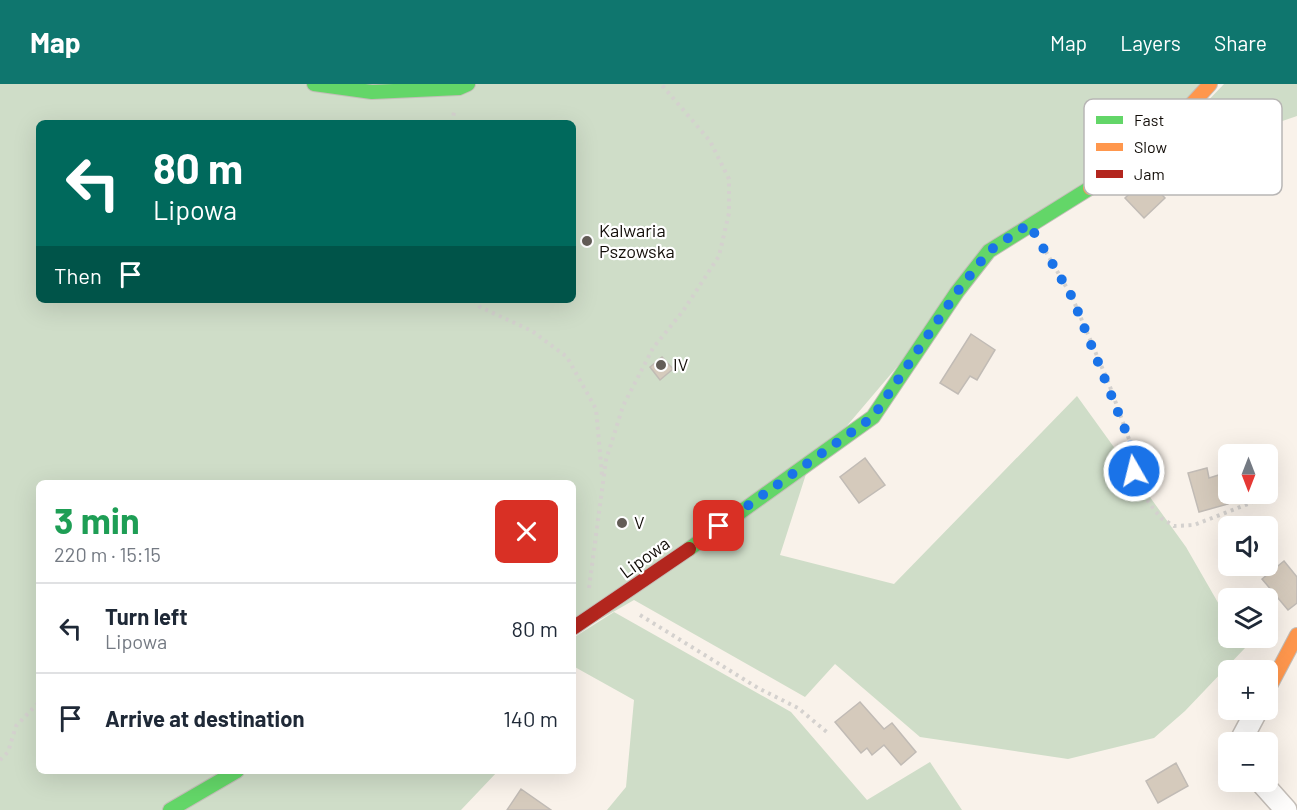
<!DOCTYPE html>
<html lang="en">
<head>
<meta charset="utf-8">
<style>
	body { margin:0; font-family:Barlow,sans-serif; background:#f2f2f3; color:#1f2937; height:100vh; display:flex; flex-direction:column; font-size:22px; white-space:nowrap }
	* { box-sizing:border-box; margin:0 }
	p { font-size:20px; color:#747a83 }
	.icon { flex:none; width:33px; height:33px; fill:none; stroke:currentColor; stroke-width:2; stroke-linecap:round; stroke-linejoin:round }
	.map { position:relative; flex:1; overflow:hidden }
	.sheet { position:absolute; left:36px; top:396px; width:540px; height:294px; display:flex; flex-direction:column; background:#fff; border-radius:9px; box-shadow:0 6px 24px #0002 }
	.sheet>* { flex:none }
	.hud { position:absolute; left:36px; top:36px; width:540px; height:183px; border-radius:9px; box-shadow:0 6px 24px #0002; background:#00695c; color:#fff; overflow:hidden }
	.needle { width:39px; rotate:180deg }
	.controls { position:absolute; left:1218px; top:360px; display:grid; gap:12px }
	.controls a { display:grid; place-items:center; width:60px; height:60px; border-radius:9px; background:#fff; box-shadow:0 6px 24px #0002; font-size:30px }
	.pin { position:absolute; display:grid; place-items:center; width:51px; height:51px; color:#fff; margin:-26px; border-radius:12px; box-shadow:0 3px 9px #0006 }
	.me { position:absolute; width:66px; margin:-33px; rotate:352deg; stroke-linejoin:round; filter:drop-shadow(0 0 4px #0008) }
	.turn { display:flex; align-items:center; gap:21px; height:126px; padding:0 18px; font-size:27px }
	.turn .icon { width:78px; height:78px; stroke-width:2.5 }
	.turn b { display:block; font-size:42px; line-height:51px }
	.then { display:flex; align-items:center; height:57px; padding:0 18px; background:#0003; gap:12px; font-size:22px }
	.round { display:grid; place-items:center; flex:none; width:63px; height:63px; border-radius:9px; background:#f2f2f3 }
	.headline { display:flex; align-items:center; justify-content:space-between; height:102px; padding:0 18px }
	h1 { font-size:36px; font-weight:700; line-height:45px; color:#1e9e55 }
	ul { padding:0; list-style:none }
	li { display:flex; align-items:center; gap:18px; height:90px; padding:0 18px; border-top:2px solid #e0e1e3 }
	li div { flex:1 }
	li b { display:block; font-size:22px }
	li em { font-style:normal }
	header { display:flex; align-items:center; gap:36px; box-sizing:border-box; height:84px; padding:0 30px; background:#0f766e; color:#fff }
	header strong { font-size:28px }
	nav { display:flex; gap:33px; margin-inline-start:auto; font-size:21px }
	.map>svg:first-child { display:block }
	.green { fill:#cfddc8; fill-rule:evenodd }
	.building { fill:#d5cabc; stroke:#c1bbb5; stroke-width:1.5 }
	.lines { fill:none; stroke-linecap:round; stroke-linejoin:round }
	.street-casing { stroke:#c4beb8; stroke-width:24 }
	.fast-casing { stroke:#c4beb8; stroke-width:16 }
	.slow-casing { stroke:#c4beb8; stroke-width:16 }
	.jam-casing { stroke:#c4beb8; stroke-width:16 }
	.path { stroke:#d4d1ce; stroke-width:4; stroke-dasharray:3 4.5; stroke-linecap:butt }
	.street { stroke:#fefdfc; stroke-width:21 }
	.fast { stroke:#63d668; stroke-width:14 }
	.slow { stroke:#ff974d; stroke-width:14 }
	.jam { stroke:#b3261e; stroke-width:14 }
	.route { stroke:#1a73e8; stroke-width:10; stroke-dasharray:0 18 }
	.poi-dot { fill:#635d57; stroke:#fff; stroke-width:2 }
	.labels { text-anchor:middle; stroke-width:4.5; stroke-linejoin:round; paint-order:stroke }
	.poi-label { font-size:18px; fill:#120d08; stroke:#fff; text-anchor:start }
	.street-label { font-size:18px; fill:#120d08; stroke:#fff }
	.key { fill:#fff; stroke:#b8b6b5; stroke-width:1.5 }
	.key-label { font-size:16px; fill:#120d08 }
</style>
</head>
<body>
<header>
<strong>Map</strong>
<nav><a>Map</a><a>Layers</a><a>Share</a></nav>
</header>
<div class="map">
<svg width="1297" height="726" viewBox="0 0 1297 726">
	<rect width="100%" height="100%" fill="#f9f2ea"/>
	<path class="green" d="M0,0h1217l-225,171 -186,219 -26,81 114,29 183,-188 109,151 42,73v18h11l6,10 -60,63 -31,27 -86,21 -148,-22 -85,-73 -30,33 -171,-97 -61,35v-152h-534v288h459l-37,39h-461zM39,39h534v177h-534z
		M1224,0h73v32l-143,49 4,-12z
		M614,528l177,100 76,88 63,-38 32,48h-355l19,-23 8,-87 -61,-34v-28z"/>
	<path class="building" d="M1146,94l19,20 -21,20 -19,-20z
		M971,250l24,16 -18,30 -7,-4 -12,18 -18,-11z
		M662,273l11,12 -13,11 -10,-13z
		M865,374l20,27 -26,18 -19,-26z
		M1207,384l2,10 19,-6v32l-29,8 -11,-39z
		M1284,477l13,16v26l-9,7 -26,-31z
		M860,618l24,27 8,-6 24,29 -15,13 -17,-20 -12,10 -5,-7 -6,5 -26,-31z
		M1176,679l12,23 -30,17 -12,-22z
		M521,705l30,21h-44z"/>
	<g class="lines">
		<g class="street-casing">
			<path id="street" d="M1240,658l17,-32
				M1261,698l25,28"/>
		</g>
		<g class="fast-casing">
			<path id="fast" d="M314,0l58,8 87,-4 9,-4
				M689,465l184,-132 84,-125 32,-41 101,-63
				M170,726l67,-39"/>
		</g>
		<g class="slow-casing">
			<path id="slow" d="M1090,104c48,-30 83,-62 120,-104
				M1268,606l29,-55"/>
		</g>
		<g class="jam-casing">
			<path id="jam" d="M573,544l116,-79"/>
		</g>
		<path class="path" d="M452,39l2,-11
			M1042,161l30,52 37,87 21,58 4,29 8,21 10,15 9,11 13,8 20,-1 59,-23
			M474,216l6,7 52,24 35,26 29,52 6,66
			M589,504l17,-128 17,-54 30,-58 30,-37 36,-55 10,-43v-34l-19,-38 -49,-57
			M640,531l118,73 40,20 30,25
			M0,676l8,-8 8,-26 23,-24"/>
		<use href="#street" class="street"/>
		<use href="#fast" class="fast"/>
		<use href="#slow" class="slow"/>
		<use href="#jam" class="jam"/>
	</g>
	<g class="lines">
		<path class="route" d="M719,442l154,-109 84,-125 32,-41 40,-27 43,73 58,145 4,29"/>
	</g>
	<g class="poi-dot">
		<circle cx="587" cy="157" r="6"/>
		<circle cx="661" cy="281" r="6"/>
		<circle cx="622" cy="439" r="6"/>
	</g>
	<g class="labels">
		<g class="poi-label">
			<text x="599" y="153">Kalwaria<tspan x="599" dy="21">Pszowska</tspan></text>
			<text x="673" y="287">IV</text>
			<text x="634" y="445">V</text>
		</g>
		<g class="street-label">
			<text transform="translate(645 474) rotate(-36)" y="6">Lipowa</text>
		</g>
	</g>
	<rect x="1084" y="15" width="198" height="96" rx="9" class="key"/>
	<rect x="1096" y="32" width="27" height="8" fill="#63d668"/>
	<rect x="1096" y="59" width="27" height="8" fill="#ff974d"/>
	<rect x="1096" y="86" width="27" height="8" fill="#b3261e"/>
	<g class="key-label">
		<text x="1134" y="42">Fast</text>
		<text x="1134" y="69">Slow</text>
		<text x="1134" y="96">Jam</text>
	</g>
</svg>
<div class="controls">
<a><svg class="needle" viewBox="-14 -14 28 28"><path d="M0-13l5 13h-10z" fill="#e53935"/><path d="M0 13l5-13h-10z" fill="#747a83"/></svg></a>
<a><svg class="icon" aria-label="sound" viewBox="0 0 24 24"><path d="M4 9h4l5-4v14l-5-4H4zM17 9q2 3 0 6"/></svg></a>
<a><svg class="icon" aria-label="layers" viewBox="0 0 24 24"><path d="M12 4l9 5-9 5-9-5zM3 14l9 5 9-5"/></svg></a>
<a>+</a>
<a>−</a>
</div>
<div class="pin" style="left:719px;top:442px;background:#d93025"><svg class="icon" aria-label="arrive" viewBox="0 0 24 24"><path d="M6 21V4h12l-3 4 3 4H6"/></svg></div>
<svg class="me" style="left:1134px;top:387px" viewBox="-20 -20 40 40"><circle r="17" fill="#1a73e8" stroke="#fff" stroke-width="3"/><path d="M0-11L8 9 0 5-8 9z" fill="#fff"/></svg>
<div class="hud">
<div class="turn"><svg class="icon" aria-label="left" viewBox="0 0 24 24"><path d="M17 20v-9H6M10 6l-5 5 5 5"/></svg><div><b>80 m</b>Lipowa</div></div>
<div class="then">Then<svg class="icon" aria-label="arrive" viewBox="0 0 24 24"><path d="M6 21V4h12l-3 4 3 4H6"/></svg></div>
</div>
<section class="sheet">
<div class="headline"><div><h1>3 min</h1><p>220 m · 15:15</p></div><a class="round" style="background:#d93025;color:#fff"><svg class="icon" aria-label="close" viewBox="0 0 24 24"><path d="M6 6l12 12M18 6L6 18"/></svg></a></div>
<ul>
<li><svg class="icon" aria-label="left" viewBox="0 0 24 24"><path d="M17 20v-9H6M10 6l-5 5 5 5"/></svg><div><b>Turn left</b><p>Lipowa</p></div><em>80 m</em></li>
<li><svg class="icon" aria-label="arrive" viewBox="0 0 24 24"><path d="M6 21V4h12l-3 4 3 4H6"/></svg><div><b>Arrive at destination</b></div><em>140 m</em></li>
</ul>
</section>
</div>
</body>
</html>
